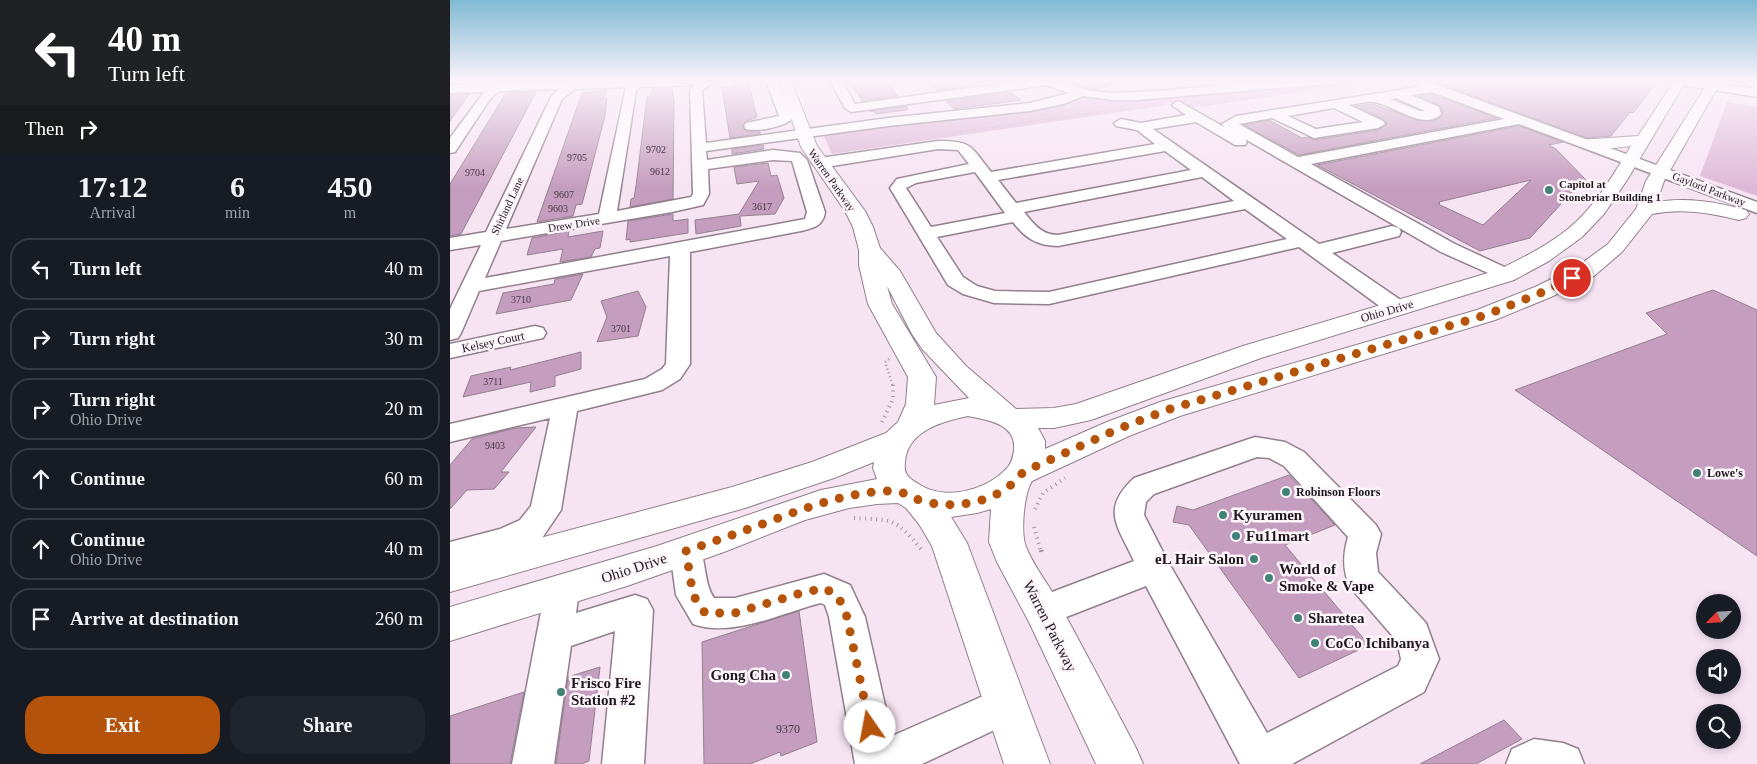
<!DOCTYPE html>
<html lang="en">
<head>
<meta charset="utf-8">
<style>
	body { margin:0; font-family:Georgia,serif; background:#20242c; color:#f1f3f6; height:100vh; display:flex; flex-direction:column; font-size:19px; white-space:nowrap }
	* { box-sizing:border-box; margin:0 }
	p { font-size:16px; color:#9ea1a6 }
	.icon { flex:none; width:28px; height:28px; fill:none; stroke:currentColor; stroke-width:2; stroke-linecap:round; stroke-linejoin:round }
	.map { position:relative; flex:1; overflow:hidden }
	.drawer { display:flex; flex-direction:column; background:#171b24; width:450px }
	.drawer>* { flex:none }
	.hud { background:#202124; color:#fff; overflow:hidden }
	.needle { width:32px; rotate:245deg }
	.tools { position:absolute; left:1246px; top:594px; display:grid; gap:10px }
	.tools a { display:grid; place-items:center; width:45px; height:45px; border-radius:50%; background:#171b24; box-shadow:0 2px 8px #0003; font-size:25px }
	.pin { position:absolute; display:grid; place-items:center; width:42px; height:42px; color:#fff; margin:-21px; border:2px solid #fff; border-radius:50%; box-shadow:0 1px 5px #0007 }
	.me { position:absolute; width:55px; margin:-28px; rotate:348deg; stroke-linejoin:round; filter:drop-shadow(0 0 4px #0008) }
	.turn { display:flex; align-items:center; gap:18px; height:105px; padding:0 25px; font-size:22px }
	.turn .icon { width:65px; height:65px; stroke-width:2.5 }
	.turn b { display:block; font-size:35px; line-height:42px }
	.then { display:flex; align-items:center; height:48px; padding:0 25px; background:#0003; gap:10px; font-size:19px }
	.eta { display:flex; justify-content:space-evenly; align-items:center; height:85px; text-align:center }
	.eta b { font-size:30px; font-weight:700; line-height:35px }
	.button { display:flex; gap:10px; margin-top:auto; padding:10px 25px }
	.button a { flex:1; height:58px; border-radius:20px; background:#b45309; color:#fff; font-size:20px; font-weight:700; line-height:58px; text-align:center }
	.button a+a { background:#20242c; color:#f1f3f6 }
	ul { padding:0; list-style:none }
	li { display:flex; align-items:center; gap:15px; height:62px; margin:0 10px 8px; padding:0 15px; border:2px solid #363941; border-radius:20px }
	li div { flex:1 }
	li b { display:block; font-size:19px }
	li em { font-style:normal }
	main { display:flex; flex:1; min-height:0 }
	.map>svg:first-child { display:block }
	.green { fill:#deb9d7 }
	.building { fill:#c59dbe; stroke:#91808e; fill-rule:evenodd }
	.lines { fill:none; stroke-linecap:round; stroke-linejoin:round }
	.minor-casing { stroke:#917f8d; stroke-width:3 }
	.major-casing { stroke:#917f8d; stroke-width:2 }
	.path-far3 { stroke:#a496a1; stroke-width:2; stroke-dasharray:0.5 2; stroke-linecap:butt }
	.path-far2 { stroke:#a496a1; stroke-width:2.5; stroke-dasharray:1 3; stroke-linecap:butt }
	.path-far1 { stroke:#a496a1; stroke-width:4; stroke-dasharray:1 4.5; stroke-linecap:butt }
	.path { stroke:#a496a1; stroke-width:4.5; stroke-dasharray:2 5.5; stroke-linecap:butt }
	.minor { fill:#fff; fill-rule:evenodd }
	.major { fill:#fff; fill-rule:evenodd }
	.route { stroke:#b45309; stroke-width:9; stroke-dasharray:0 16.2 }
	.poi-dot { fill:#408376; stroke:#fdf5fb; stroke-width:2 }
	.labels { text-anchor:middle; stroke-width:5; stroke-linejoin:round; paint-order:stroke }
	.number-label { font-size:10px; fill:#483945 }
	.far-street-label { font-size:11px; fill:#1e181d; stroke:#fdf5fb }
	.far-poi-label { font-size:11px; font-weight:bold; fill:#1e181d; stroke:#fdf5fb; text-anchor:start }
	.street-label { font-size:12px; fill:#1e181d; stroke:#fdf5fb }
	.poi-label { font-size:12px; font-weight:bold; fill:#1e181d; stroke:#fdf5fb; text-anchor:start }
	.near-number-label { font-size:12px; fill:#483945 }
	.near-poi-label { font-size:15px; font-weight:bold; fill:#1e181d; stroke:#fdf5fb; text-anchor:start }
	.near-street-label { font-size:15px; fill:#1e181d; stroke:#fdf5fb }
</style>
</head>
<body>
<main>
<section class="drawer">
<div class="hud">
<div class="turn"><svg class="icon" aria-label="left" viewBox="0 0 24 24"><path d="M17 20v-9H6M10 6l-5 5 5 5"/></svg><div><b>40 m</b>Turn left</div></div>
<div class="then">Then<svg class="icon" aria-label="right" viewBox="0 0 24 24"><path d="M7 20v-9h11M14 6l5 5-5 5"/></svg></div>
</div>
<div class="eta">
<div><b>17:12</b><p>Arrival</p></div>
<div><b>6</b><p>min</p></div>
<div><b>450</b><p>m</p></div>
</div>
<ul>
<li><svg class="icon" aria-label="left" viewBox="0 0 24 24"><path d="M17 20v-9H6M10 6l-5 5 5 5"/></svg><div><b>Turn left</b></div><em>40 m</em></li>
<li><svg class="icon" aria-label="right" viewBox="0 0 24 24"><path d="M7 20v-9h11M14 6l5 5-5 5"/></svg><div><b>Turn right</b></div><em>30 m</em></li>
<li><svg class="icon" aria-label="right" viewBox="0 0 24 24"><path d="M7 20v-9h11M14 6l5 5-5 5"/></svg><div><b>Turn right</b><p>Ohio Drive</p></div><em>20 m</em></li>
<li><svg class="icon" aria-label="ahead" viewBox="0 0 24 24"><path d="M12 20V5M6 11l6-6 6 6"/></svg><div><b>Continue</b></div><em>60 m</em></li>
<li><svg class="icon" aria-label="ahead" viewBox="0 0 24 24"><path d="M12 20V5M6 11l6-6 6 6"/></svg><div><b>Continue</b><p>Ohio Drive</p></div><em>40 m</em></li>
<li><svg class="icon" aria-label="arrive" viewBox="0 0 24 24"><path d="M6 21V4h12l-3 4 3 4H6"/></svg><div><b>Arrive at destination</b></div><em>260 m</em></li>
</ul>
<div class="button"><a>Exit</a><a>Share</a></div>
</section>
<div class="map">
<svg width="1307" height="764" viewBox="0 0 1307 764">
	<rect width="100%" height="100%" fill="#f7e4f3"/>
	<path class="green" d="M903,81h21l-182,27 -10,-5 -350,51 -9,-20 207,-25 39,-8 13,-5 48,3 41,-1 54,-7 70,-3z
		M1277,102l30,5v89l-57,-20z"/>
	<path class="building" d="M282,81h16l9,36 -11,4 -4,6 4,4 14,1v2l-30,4 -8,-50 11,-1z
		M399,81h37l12,15 -36,5z
		M478,81h68l1,1 -60,9z
		M623,81h44l-19,9 -24,-6z
		M989,81h219l-25,32 -3,-1 -19,24 -24,2 -149,-55z
		M222,88l2,13 -1,98 -43,8 1,-8 3,-1 2,-12 11,-89 3,-1 1,-7z
		M156,90l-2,8h3l-2,18 -23,88 -6,1 -3,11 -36,6 45,-129z
		M86,92l-75,142 -11,2v-52l56,-91z
		M560,92l11,8 -67,9 -8,-8z
		M19,94l-19,27v-26z
		M982,94l65,24 -198,37 -55,-30 25,-5 33,18 6,-1 6,3 64,-10 9,-6 -2,-4 -30,-14 18,-2 43,16 18,1 9,-6 -2,-9 -23,-10z
		M456,106l2,3 -2,1 -30,4 -1,-2 -6,-1z
		M1069,126l44,16 -14,3 7,4 30,31 -11,12h-3l-42,46 -50,13 -163,-86zM1081,180l-48,45 -45,-21 2,-1 -1,-1z
		M313,145l1,4 -32,5v-5z
		M318,163l3,13 6,-1 7,23 -9,16 -35,2 1,10 -45,8 -1,-14 44,-6 20,-33 -22,3 -3,-17z
		M223,214v7l15,-2v14l-58,9v-3l-4,1 2,-19z
		M119,231l-1,6 35,-6 -3,17 -5,1 -4,8 -31,5 3,-13 -36,6 5,-17z
		M133,274l-12,26 -75,14 7,-21 51,-9 1,-5z
		M1263,290l44,20v246l-242,-166 152,-56 -21,-21z
		M188,291l8,16 -8,29 -41,6 10,-25 -6,-16z
		M131,352v17l-26,7v10l-25,6 1,-10 -68,15 8,-21 40,-9 -1,3z
		M86,427l-35,45h8l-15,17 -27,1 -17,19v-44l22,-26 43,-11z
		M839,475l46,50 -50,20 84,100 -70,33 -110,-153 -16,-3 4,-16 16,4z
		M349,611l18,131 -36,14 -1,-4 -30,12h-46l-2,-122z
		M150,667l-11,94 -8,3h-25l12,-87z
		M74,692l-14,72h-60v-48z
		M1054,720l18,19 -46,25h-56z"/>
	<g class="lines">
		<g class="minor-casing">
			<path id="minor" d="M144,81h122l-14,9 4,53 182,-25 142,-15 39,-10 -23,-8 -195,27 -6,-4 -15,-27h12l13,23 166,-23h37l33,10 22,2 46,-2 82,-8 100,-2 -2,2 -203,17h-23l-30,-4 -20,8 -33,7 -142,15 -182,25 1,9 66,-10 27,3 7,7 18,52c-2,14 -11,16 -24,19l-111,21v112l-10,15 -18,11 -85,21 -16,99 -19,28 -24,11 -68,19v-26l50,-13 20,-9 11,-14 19,-88 -100,24v-18l195,-45 17,-10 4,-5 4,-108 -191,35 -18,42 -3,5 -8,2v-31l31,-64 -31,5v-12l36,-6 65,-135 8,-8 -60,2 -9,8 -35,53 -5,1v-15l34,-46 -34,1v-8zM244,85l-4,5 3,104 -2,3 -74,14 19,-120 4,-4zM176,87l-27,127 -93,15 56,-130 13,-10zM323,160l19,1 15,51 -2,7 -320,59 16,-37 171,-29 31,-7 6,-11 -1,-25z
				M316,81h12l15,37c-8,9 -35,14 -47,11l-2,-3 2,-3 33,-7z
				M964,81h11l13,4 319,117v11l-238,-89 -208,40 144,80 58,27 3,4 -3,4 -7,2 -65,-29 -196,-113 2,3 -2,3h-10l-39,-23 -43,7 166,115 73,-18 7,2 2,4 -2,4 -67,17 73,50 3,5 -3,5 -8,2 -8,-2 -90,-66 -250,57 -55,-1 -31,-9 -15,-9 -58,-97 7,-9 72,-15 -11,-14 -20,-1 -118,19 -5,-2 -3,-3 3,-3 5,-2 118,-17c35,0 32,5 53,31l164,-28 -18,-14 -21,-4 -2,-3 7,-4 20,4 45,-8 -14,-10 6,-4 46,26 -2,-3 14,-8 182,-29 -5,-4zM982,92l72,27 -206,38 -59,-33 33,-6 42,20 64,-10 7,-4 -2,-3 -34,-16c8,-1 17,-4 24,-3 17,1 52,30 68,12l-2,-7 -28,-12zM946,98l29,13h-5l-30,-12zM884,108l29,14 -47,7 -28,-13zM715,151l26,19 -175,33 -18,-23zM525,172l30,41 -74,14 -25,-39 10,-5zM752,177l32,24 -176,34c-17,0 -25,-12 -34,-23zM795,209l42,30 -238,53 -54,-1 -18,-5 -14,-9 -26,-40 76,-15c12,16 24,24 45,24z
				M1227,81h28l52,8v8l-74,-12z
				M85,326l8,2 3,5 -3,5 -93,20v-14z
				M805,437l30,5 19,10 72,73 5,9 -5,19 2,19 48,51 13,36 -15,33 -132,72h-52l-94,-178 -103,40 -12,-4 -6,-11 6,-11 103,-39c-16,-35 -34,-51 0,-83zM807,457l12,1 15,8 64,71c-5,17 -6,33 2,50l47,54 4,18 -3,7 -131,67 -100,-173 -23,-45 2,-13 8,-8z
				M236,538l11,4c10,17 6,40 17,56h21l89,-24 26,11 15,32 27,119 114,-50 14,6 6,13 -6,13 -98,46h-67l-26,-147 -4,-12 -4,-2c-40,10 -88,35 -128,21l-17,-29 -6,-44 5,-9z
				M112,577l12,4 5,10 -3,22 59,-18 12,4 6,11 -9,154h-42l13,-133 -44,15 -17,118h-42l33,-173 5,-10z
				M1084,739l29,4 15,6 6,15h-78l6,-15z"/>
		</g>
		<g class="major-casing">
			<path id="major" d="M329,81h12l26,65 48,65 8,16 7,21 20,23 36,62 30,33 50,43 38,-1 22,-4 167,-58 255,-76c24,-12 49,-24 70,-41 27,-22 45,-54 63,-83 -17,2 -35,5 -53,0l-2,-3 2,-3 60,-4 36,-55h12l-59,99 -23,34 -22,23 -33,24 -35,19 -253,78 -170,62 -37,8h-16l7,13v8l62,-27 53,-20 317,-92 58,-23 43,-21 30,-22 28,-35 10,-28 63,-100h12l-57,100 -7,21c31,-5 59,0 89,8l3,4 -3,4 -7,2c-30,-7 -57,-12 -87,-6l-30,38 -28,24 -43,21 -56,23 -315,96 -51,20 -97,45c-8,13 -11,48 -7,63 7,20 22,38 32,56 27,49 53,99 79,148l7,16h-47l-67,-142 -32,-60 -8,-20 2,-33 -14,4 -26,4 16,26 83,221h-46l-72,-218 -13,-22 -13,-16 -8,-5 -21,1 -28,4 -44,12 -81,32 -97,34 -177,55v-34l207,-61 164,-56 56,-11 -4,-11 1,-6 -40,16 -89,30 -295,84v-30l282,-75 80,-25 74,-29 12,-11 8,-18 2,-27 -40,-73 -9,-39v-15l-6,-23 -8,-16 -44,-64zM437,286l25,48 11,16 46,48 -35,7 2,-28 -44,-73zM518,416c20,4 49,8 46,34 -1,7 -2,12 -6,17 -21,24 -65,35 -91,16 -4,-2 -9,-6 -11,-10 -2,-4 -1,-8 -1,-11 2,-31 38,-41 63,-46z"/>
		</g>
		<path class="path-far3" d="M510,132l152,-22"/>
		<path class="path-far2" d="M439,359l-4,3 8,24"/>
		<path class="path-far1" d="M432,422l11,-23v-14
			M585,509l8,-16 22,-15
			M404,518c40,2 41,0 67,31
			M584,527l7,25"/>
		<path class="path" d="M591,550l2,7"/>
		<use href="#minor" class="minor"/>
		<use href="#major" class="major"/>
	</g>
	<linearGradient id="sky" x2="0" y2="1"><stop stop-color="#81bad4"/><stop offset="0.43" stop-color="#fbf3fa"/><stop offset="1" stop-color="#fbf3fa" stop-opacity="0"/></linearGradient>
	<rect width="1307" height="188" fill="url(#sky)"/>
	<g class="lines">
		<path class="route" d="M420,727l-23,-110 -9,-21 -14,-8 -26,6 -63,19h-30l-12,-18 -7,-44c29,-10 58,-20 87,-31 38,-14 73,-27 114,-29 15,-1 19,4 32,9 34,11 82,3 104,-28l95,-43 52,-20 316,-94 57,-23 29,-14"/>
	</g>
	<g class="poi-dot">
		<circle cx="1099" cy="190" r="5"/>
		<circle cx="1247" cy="473" r="5"/>
		<circle cx="836" cy="492" r="5"/>
		<circle cx="773" cy="515" r="5"/>
		<circle cx="786" cy="536" r="5"/>
		<circle cx="804" cy="559" r="5"/>
		<circle cx="819" cy="578" r="5"/>
		<circle cx="848" cy="618" r="5"/>
		<circle cx="865" cy="643" r="5"/>
		<circle cx="336" cy="675" r="5"/>
		<circle cx="111" cy="692" r="5"/>
	</g>
	<g class="labels">
		<g class="number-label">
			<text x="206" y="153">9702</text>
			<text x="127" y="161">9705</text>
			<text x="210" y="175">9612</text>
			<text x="25" y="176">9704</text>
			<text x="114" y="198">9607</text>
			<text x="312" y="210">3617</text>
			<text x="108" y="212">9603</text>
			<text x="71" y="303">3710</text>
			<text x="171" y="332">3701</text>
			<text x="43" y="385">3711</text>
			<text x="45" y="449">9403</text>
		</g>
		<g class="far-street-label">
			<text transform="translate(382 180) rotate(55)" y="4">Warren Parkway</text>
			<text transform="translate(1259 189) rotate(21)" y="4">Gaylord Parkway</text>
			<text transform="translate(57 206) rotate(-65)" y="4">Shirland Lane</text>
			<text transform="translate(124 224) rotate(-9)" y="4">Drew Drive</text>
		</g>
		<g class="far-poi-label">
			<text x="1109" y="188">Capitol at<tspan x="1109" dy="13">Stonebriar Building 1</tspan></text>
		</g>
		<g class="street-label">
			<text transform="translate(937 311) rotate(-16)" y="4">Ohio Drive</text>
			<text transform="translate(43 342) rotate(-12)" y="4">Kelsey Court</text>
		</g>
		<g class="poi-label">
			<text x="1257" y="477">Lowe's</text>
			<text x="846" y="496">Robinson Floors</text>
		</g>
		<g class="near-number-label">
			<text x="338" y="733">9370</text>
		</g>
		<g class="near-poi-label">
			<text x="783" y="520">Kyuramen</text>
			<text x="796" y="541">Fu11mart</text>
			<text x="794" y="564" text-anchor="end">eL Hair Salon</text>
			<text x="829" y="574">World of<tspan x="829" dy="17">Smoke &amp; Vape</tspan></text>
			<text x="858" y="623">Sharetea</text>
			<text x="875" y="648">CoCo Ichibanya</text>
			<text x="326" y="680" text-anchor="end">Gong Cha</text>
			<text x="121" y="688">Frisco Fire<tspan x="121" dy="17">Station #2</tspan></text>
		</g>
		<g class="near-street-label">
			<text transform="translate(184 568) rotate(-18)" y="5">Ohio Drive</text>
			<text transform="translate(600 626) rotate(63)" y="5">Warren Parkway</text>
		</g>
	</g>
</svg>
<div class="tools">
<a><svg class="needle" viewBox="-14 -14 28 28"><path d="M0-13l5 13h-10z" fill="#e53935"/><path d="M0 13l5-13h-10z" fill="#9ea1a6"/></svg></a>
<a><svg class="icon" aria-label="sound" viewBox="0 0 24 24"><path d="M4 9h4l5-4v14l-5-4H4zM17 9q2 3 0 6"/></svg></a>
<a><svg class="icon" aria-label="search" viewBox="0 0 24 24"><circle cx="10" cy="10" r="6"/><path d="M15 15l6 6"/></svg></a>
</div>
<div class="pin" style="left:1122px;top:278px;background:#d93025"><svg class="icon" aria-label="arrive" viewBox="0 0 24 24"><path d="M6 21V4h12l-3 4 3 4H6"/></svg></div>
<svg class="me" style="left:420px;top:727px" viewBox="-20 -20 40 40"><circle r="19" fill="#fff"/><path d="M0-13L10 11 0 6-10 11z" fill="#b45309"/></svg>
</div>
</main>
</body>
</html>
